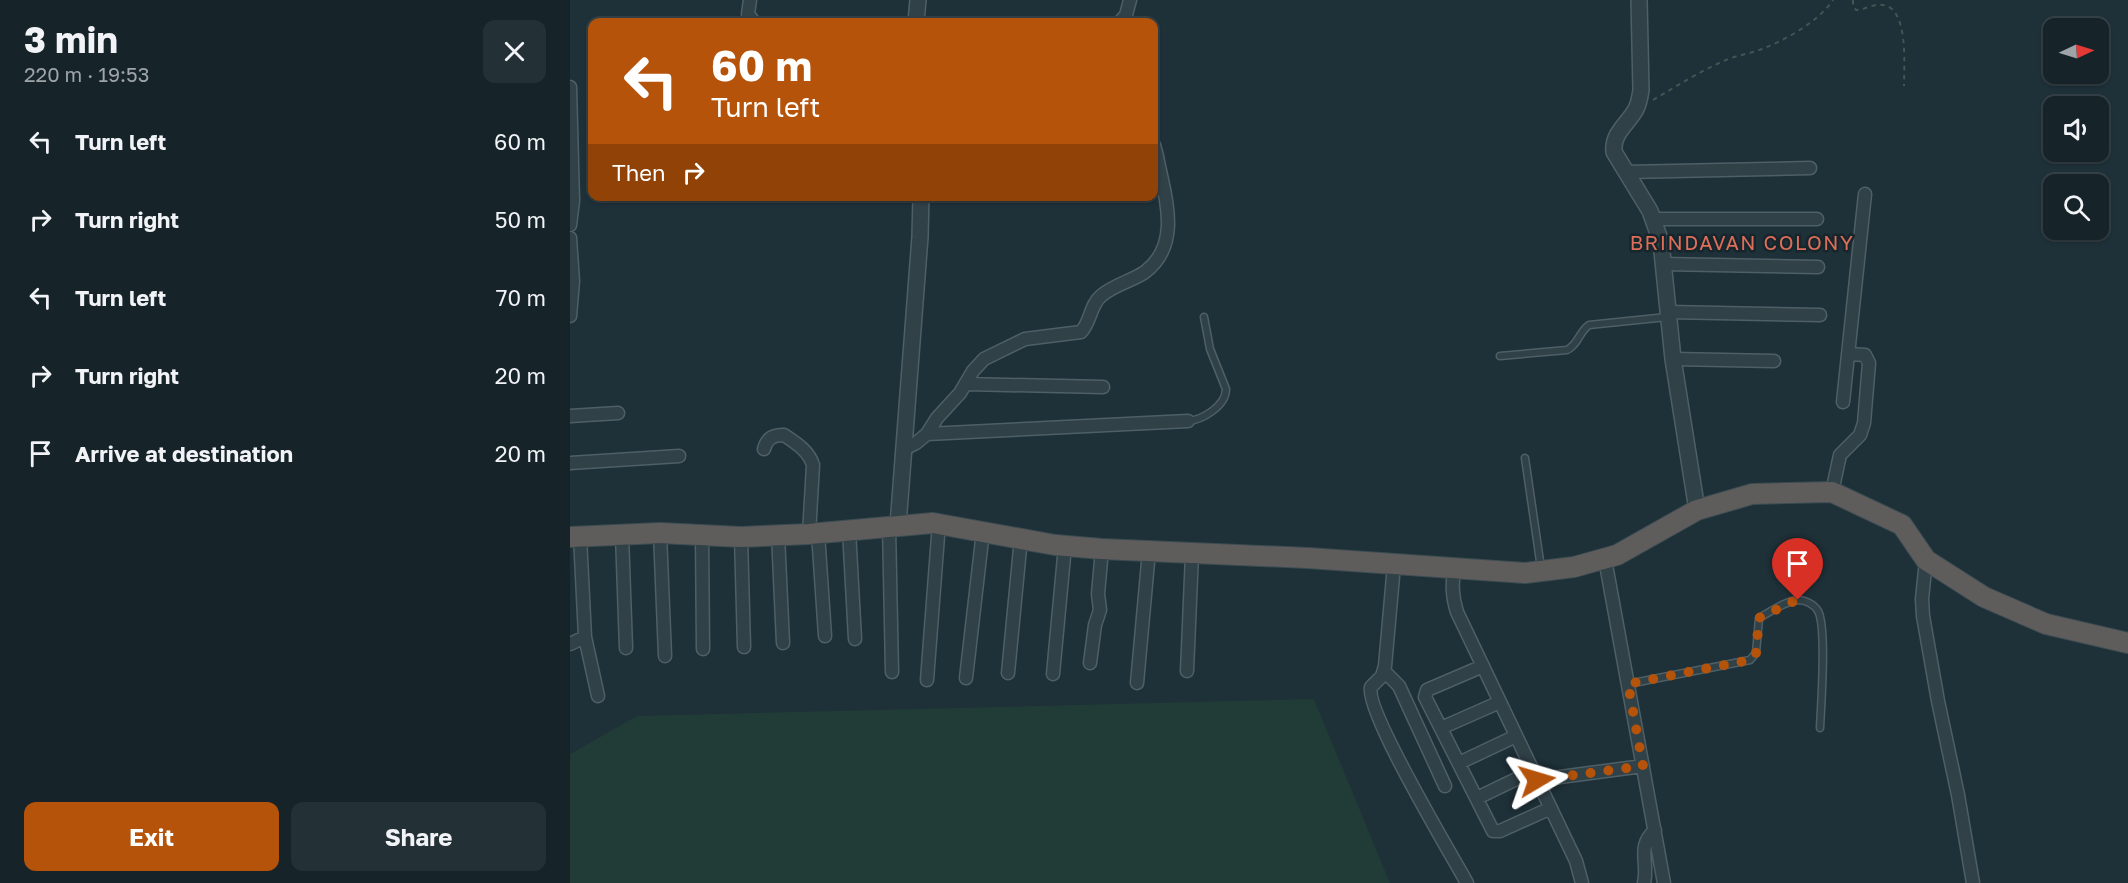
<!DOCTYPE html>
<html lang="en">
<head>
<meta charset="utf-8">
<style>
	body { margin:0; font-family:"Golos Text",sans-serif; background:#233036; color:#f1f3f6; height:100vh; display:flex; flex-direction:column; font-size:22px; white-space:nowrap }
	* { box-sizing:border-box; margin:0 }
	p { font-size:20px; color:#9ea4a8 }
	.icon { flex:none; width:33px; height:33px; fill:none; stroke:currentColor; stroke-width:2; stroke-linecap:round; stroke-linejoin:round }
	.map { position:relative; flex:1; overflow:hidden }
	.drawer { display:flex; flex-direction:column; background:#16242a; width:570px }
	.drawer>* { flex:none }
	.guide { position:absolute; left:18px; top:18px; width:570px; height:183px; border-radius:12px; box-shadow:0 2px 4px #0004,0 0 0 2px #354147; background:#b45309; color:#fff; overflow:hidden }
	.needle { width:39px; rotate:86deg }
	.fabs { position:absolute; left:1473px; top:18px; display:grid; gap:12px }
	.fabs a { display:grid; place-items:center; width:66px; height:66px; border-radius:12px; background:#16242a; box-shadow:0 2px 4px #0004,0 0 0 2px #354147; font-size:30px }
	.pin { position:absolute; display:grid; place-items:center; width:51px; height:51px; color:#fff; margin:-62px -26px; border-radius:50% 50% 50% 0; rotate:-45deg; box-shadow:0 0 6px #0007 }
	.pin .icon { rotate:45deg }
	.me { position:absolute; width:66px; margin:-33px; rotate:83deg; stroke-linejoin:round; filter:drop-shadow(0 0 4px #0008) }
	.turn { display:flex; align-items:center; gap:21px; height:126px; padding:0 24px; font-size:27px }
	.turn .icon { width:78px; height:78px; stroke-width:2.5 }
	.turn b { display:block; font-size:42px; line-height:51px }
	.then { display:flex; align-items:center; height:57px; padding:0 24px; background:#0003; gap:12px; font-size:22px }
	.round { display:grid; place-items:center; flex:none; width:63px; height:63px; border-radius:12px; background:#233036 }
	.head { display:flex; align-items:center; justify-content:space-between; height:102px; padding:0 24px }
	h1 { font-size:36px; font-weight:700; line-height:45px }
	.cta { display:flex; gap:12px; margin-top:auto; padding:12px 24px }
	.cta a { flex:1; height:69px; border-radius:12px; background:#b45309; color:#fff; font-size:24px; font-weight:700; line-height:69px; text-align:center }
	.cta a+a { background:#233036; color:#f1f3f6 }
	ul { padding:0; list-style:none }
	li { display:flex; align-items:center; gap:18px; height:78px; padding:0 24px }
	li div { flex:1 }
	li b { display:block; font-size:22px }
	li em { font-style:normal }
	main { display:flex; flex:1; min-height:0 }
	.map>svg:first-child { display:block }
	.green { fill:#213b36 }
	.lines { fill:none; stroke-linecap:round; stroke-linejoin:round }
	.service-casing { stroke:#4f5f66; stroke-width:9 }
	.minor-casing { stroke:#4f5f66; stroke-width:15 }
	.tertiary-casing { stroke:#4f5f66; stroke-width:18 }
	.trunk-casing { stroke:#3c4c52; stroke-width:22 }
	.path { stroke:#3f5753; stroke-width:2; stroke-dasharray:4.5 4.5; stroke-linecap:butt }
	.service { stroke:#314148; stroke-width:6 }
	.minor { stroke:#314148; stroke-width:12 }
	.tertiary { stroke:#314148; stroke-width:15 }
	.trunk { stroke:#5f5d5c; stroke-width:20 }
	.route { stroke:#b45309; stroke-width:10; stroke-dasharray:0 18 }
	.labels { text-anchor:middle; stroke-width:5; stroke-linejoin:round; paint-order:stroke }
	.neighbourhood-label { font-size:20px; letter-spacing:1.5px; fill:#dd6e5a; stroke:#17262c }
</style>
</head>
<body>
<main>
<section class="drawer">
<div class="head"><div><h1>3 min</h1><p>220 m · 19:53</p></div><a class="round"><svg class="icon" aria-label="close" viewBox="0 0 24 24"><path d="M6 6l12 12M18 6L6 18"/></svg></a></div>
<ul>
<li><svg class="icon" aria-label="left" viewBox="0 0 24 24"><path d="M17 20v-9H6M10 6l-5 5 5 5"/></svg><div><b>Turn left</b></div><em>60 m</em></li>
<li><svg class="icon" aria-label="right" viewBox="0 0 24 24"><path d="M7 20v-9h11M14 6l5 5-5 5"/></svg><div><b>Turn right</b></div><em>50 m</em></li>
<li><svg class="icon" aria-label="left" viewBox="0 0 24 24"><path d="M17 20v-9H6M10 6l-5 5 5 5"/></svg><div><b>Turn left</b></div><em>70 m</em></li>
<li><svg class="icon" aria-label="right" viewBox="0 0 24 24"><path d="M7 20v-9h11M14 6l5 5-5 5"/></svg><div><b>Turn right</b></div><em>20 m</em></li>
<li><svg class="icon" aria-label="arrive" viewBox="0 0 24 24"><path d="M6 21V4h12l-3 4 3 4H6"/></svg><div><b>Arrive at destination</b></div><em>20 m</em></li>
</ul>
<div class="cta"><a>Exit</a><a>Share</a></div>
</section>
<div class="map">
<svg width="1558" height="883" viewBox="0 0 1558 883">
	<rect width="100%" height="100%" fill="#1e3038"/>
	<path class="green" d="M744,699l76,184h-820v-129l67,-38z"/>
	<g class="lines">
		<g class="service-casing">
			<path id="service" d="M930,356l67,-6c11,-5 12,-18 22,-25l78,-8
				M618,421c14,-1 38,-15 38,-32l-16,-40 -6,-32
				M955,458l16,110
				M1058,684l122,-24 6,-7 3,-35c11,-6 26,-17 39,-18 7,0 16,4 20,11 9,16 3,95 2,117"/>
		</g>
		<g class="minor-casing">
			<path id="minor" d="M180,0l-2,14 6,8
				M550,22l6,-7 4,-15
				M0,87l3,114 -3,24
				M1057,172l183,-4
				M1084,219h163
				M0,238l3,43 -3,35
				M1093,264l155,3
				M1098,312l152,3
				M1103,359l101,2
				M396,384l137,3
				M1273,402l22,-208
				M0,416l48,-3
				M357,434l261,-13
				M194,449c3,-11 9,-14 20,-14 12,8 25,16 29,30l-4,69
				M334,449l12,-6 11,-9 10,-16 23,-25 13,-22 11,-12 41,-20 56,-7c10,-10 9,-27 20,-36 12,-11 31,-15 44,-24 38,-29 19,-77 12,-116l-3,-11
				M0,463l109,-7
				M1262,492l8,-37 20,-20 4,-12 5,-60 -4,-8 -17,-1
				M319,526l3,146
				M279,530l6,109
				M90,533l5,123
				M248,533l7,103
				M52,535l4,113
				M132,535l1,114
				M208,535l5,108
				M10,536l5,101 13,59
				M171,537l3,110
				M1035,559l59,324
				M1356,560l-4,39 1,17 15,85 20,94 15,88
				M824,565l-9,101 -3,10 -11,11c-7,22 80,167 96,196
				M884,569c-2,16 -2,27 3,43l119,249 6,22
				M0,644l15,-7
				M520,663l5,-38 5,-15 -2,-16 4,-45
				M913,666l-56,24 -2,7 68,134h7l51,-23
				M617,671l5,-117
				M814,671l15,15 46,100
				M438,673l13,-135
				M483,674l12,-128
				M396,678l17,-147
				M357,680l12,-157
				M567,683l12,-132
				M871,728l59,-26
				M889,763l57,-27
				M967,780l106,-14
				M907,798l56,-27
				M1074,883c5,-21 -8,-36 11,-53"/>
		</g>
		<g class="tertiary-casing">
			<path id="tertiary" d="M1069,0l2,90c-1,7 -2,13 -5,19 -8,15 -24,24 -22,43l36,59 11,31 12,117 24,151
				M346,22l2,-22
				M328,525l22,-288 1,-41"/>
		</g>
		<g class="trunk-casing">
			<path id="trunk" d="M0,537l90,-4 81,4 68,-3 124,-11 122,22 47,4 206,9 217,15 49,-6 43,-12 80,-45 55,-16 80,-2 70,33 24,35 58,37 62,27 82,19"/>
		</g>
		<path class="path" d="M1283,0v6l3,4c9,0 18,-7 27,-5 26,3 21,62 21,81
			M1083,100c24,-14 47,-29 73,-40 11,-5 24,-6 36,-11 25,-10 56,-27 71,-49"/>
		<use href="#service" class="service"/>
		<use href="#minor" class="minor"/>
		<use href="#tertiary" class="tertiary"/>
		<use href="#trunk" class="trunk"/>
	</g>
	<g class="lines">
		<path class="route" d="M967,780l106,-14 -15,-82 122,-24 6,-7 3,-35 33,-16 6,-2"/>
	</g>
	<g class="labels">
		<g class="neighbourhood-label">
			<text x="1172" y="250">BRINDAVAN COLONY</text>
		</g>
	</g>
</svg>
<div class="fabs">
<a><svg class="needle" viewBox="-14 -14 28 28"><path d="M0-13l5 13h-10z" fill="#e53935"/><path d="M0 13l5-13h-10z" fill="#9ea4a8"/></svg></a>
<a><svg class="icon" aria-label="sound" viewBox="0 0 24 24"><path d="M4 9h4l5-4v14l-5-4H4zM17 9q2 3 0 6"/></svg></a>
<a><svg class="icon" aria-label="search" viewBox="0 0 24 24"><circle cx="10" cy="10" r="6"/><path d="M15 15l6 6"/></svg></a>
</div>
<div class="pin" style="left:1228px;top:600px;background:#d93025"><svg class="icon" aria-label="arrive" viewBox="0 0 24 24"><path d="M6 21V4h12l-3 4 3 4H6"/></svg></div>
<svg class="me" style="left:967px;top:780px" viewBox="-20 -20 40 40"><path d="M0-17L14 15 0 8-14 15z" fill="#b45309" stroke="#fff" stroke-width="4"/></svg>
<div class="guide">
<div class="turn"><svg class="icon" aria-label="left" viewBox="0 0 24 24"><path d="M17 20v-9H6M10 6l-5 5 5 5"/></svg><div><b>60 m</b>Turn left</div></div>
<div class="then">Then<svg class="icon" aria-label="right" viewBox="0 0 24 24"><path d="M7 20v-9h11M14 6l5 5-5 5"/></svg></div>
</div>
</div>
</main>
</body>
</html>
